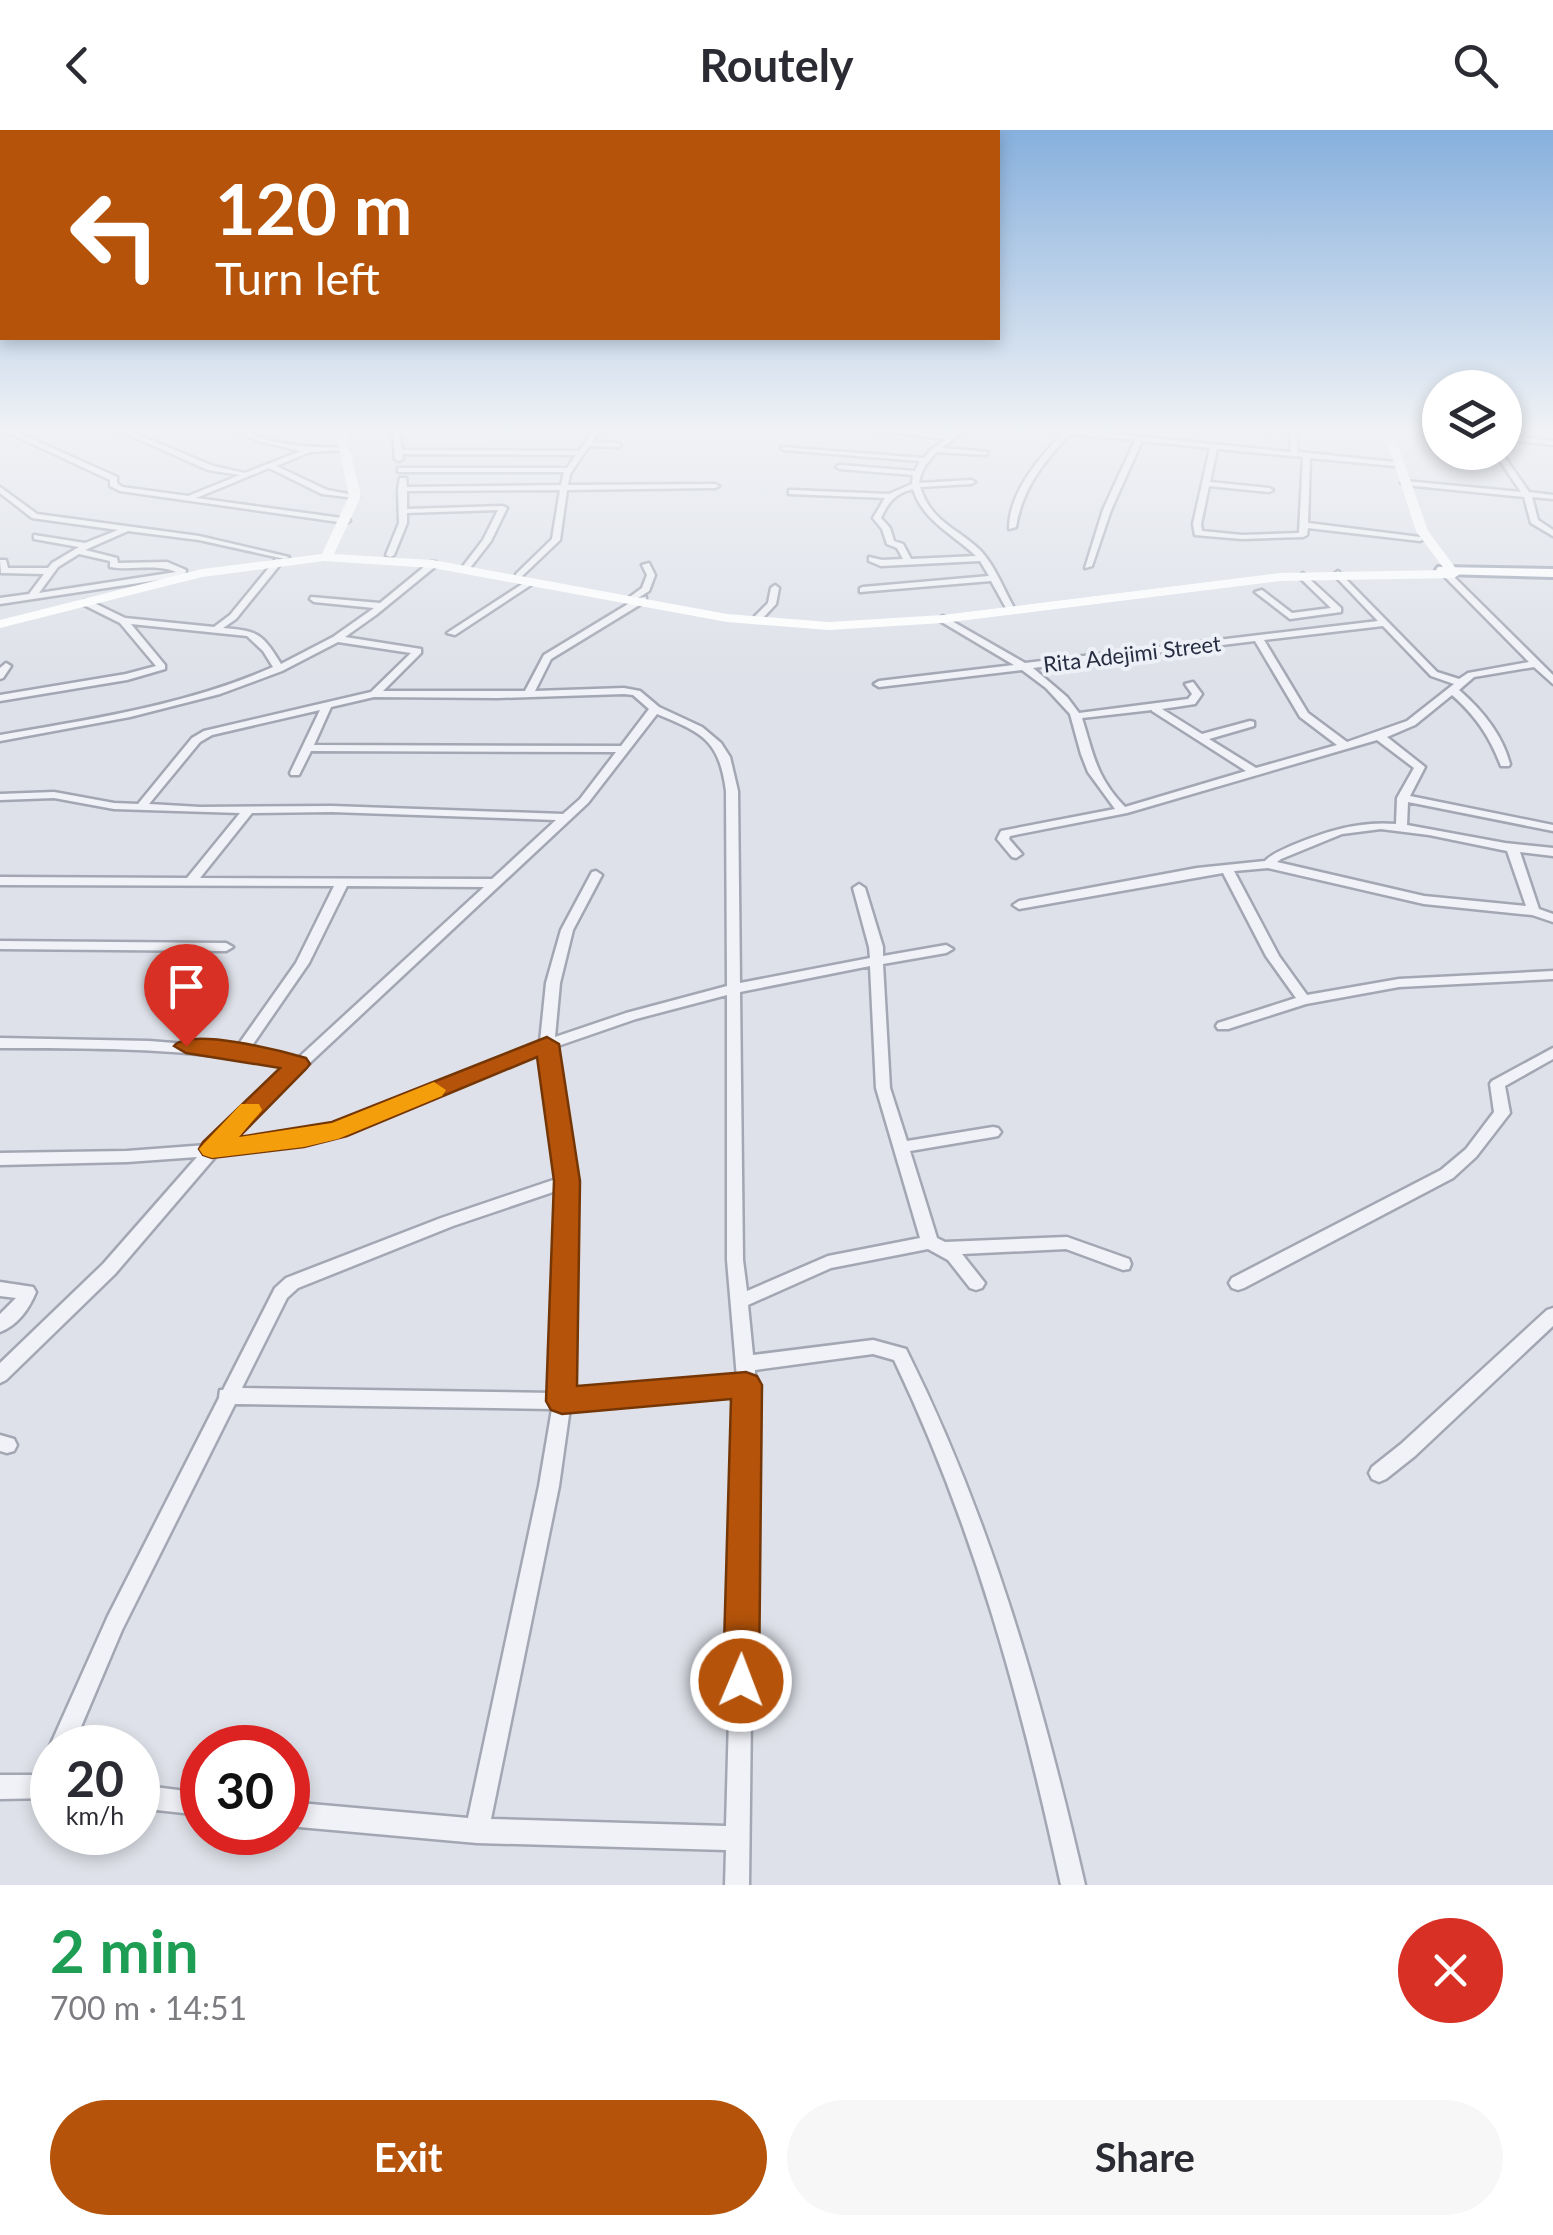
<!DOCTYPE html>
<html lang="en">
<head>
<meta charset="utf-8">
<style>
	body { margin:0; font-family:Lato,sans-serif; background:#f7f7f7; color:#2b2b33; height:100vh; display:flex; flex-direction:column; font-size:38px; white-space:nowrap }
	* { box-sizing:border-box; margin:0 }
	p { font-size:32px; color:#7c7c81 }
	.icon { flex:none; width:55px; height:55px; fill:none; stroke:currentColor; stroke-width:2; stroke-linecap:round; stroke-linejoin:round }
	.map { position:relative; height:1755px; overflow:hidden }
	.drawer { display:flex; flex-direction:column; background:#fff; flex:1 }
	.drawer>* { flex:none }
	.banner { position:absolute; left:0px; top:0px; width:1000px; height:210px; box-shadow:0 5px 15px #0003; background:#b45309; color:#fff; overflow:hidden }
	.tools { position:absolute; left:1422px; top:240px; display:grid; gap:20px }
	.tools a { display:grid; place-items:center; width:100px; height:100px; border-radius:50%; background:#fff; box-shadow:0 5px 15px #0003; font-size:50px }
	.speed { position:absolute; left:30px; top:1595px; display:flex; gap:20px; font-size:50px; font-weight:700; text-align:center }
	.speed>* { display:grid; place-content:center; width:130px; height:130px; border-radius:50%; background:#fff; box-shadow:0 5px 15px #0003; line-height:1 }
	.speed small { font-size:25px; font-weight:400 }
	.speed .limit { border:15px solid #d22; background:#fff; color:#111 }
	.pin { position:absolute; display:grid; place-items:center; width:85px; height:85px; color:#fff; margin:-102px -42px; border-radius:50% 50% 50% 0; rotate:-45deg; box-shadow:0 0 10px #0007 }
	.pin .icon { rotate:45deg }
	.me { position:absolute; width:110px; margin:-55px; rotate:1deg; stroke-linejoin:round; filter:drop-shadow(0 0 8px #0008) }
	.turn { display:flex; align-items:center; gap:35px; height:210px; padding:0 50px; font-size:45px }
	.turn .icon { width:130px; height:130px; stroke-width:2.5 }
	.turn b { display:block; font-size:70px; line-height:85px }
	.round { display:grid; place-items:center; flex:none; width:105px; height:105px; border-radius:52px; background:#f7f7f7 }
	.headline { display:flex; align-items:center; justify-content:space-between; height:170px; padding:0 50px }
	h1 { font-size:60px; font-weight:700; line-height:75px; color:#1e9e55 }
	.cta { display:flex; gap:20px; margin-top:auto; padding:20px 50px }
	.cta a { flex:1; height:115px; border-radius:60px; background:#b45309; color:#fff; font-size:40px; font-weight:700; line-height:115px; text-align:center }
	.cta a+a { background:#f7f7f7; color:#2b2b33 }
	header { display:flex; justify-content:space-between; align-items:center; height:130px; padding:0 50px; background:#fff; font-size:45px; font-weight:700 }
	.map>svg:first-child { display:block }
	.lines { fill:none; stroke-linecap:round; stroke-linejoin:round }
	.street-casing { stroke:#a3a7b3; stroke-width:5 }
	.primary-casing { stroke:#9ca4b5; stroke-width:6 }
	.street { fill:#f1f2f7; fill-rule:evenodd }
	.secondary { fill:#fff; fill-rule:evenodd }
	.primary { fill:#fff; fill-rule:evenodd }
	.route { fill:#b45309; stroke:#753606; stroke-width:2.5 }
	.slow { fill:#f59e0b }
	.labels { text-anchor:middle; stroke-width:8; stroke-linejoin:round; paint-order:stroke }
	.far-street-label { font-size:22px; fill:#262d41; stroke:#edf0f6 }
</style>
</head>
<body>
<header><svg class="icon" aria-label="back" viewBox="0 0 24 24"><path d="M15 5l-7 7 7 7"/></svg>Routely<svg class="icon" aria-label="search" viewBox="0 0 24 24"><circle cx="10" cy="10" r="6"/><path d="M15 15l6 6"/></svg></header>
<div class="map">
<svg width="1553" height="1755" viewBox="0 0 1553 1755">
	<rect width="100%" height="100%" fill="#dee1e9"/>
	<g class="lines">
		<g class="street-casing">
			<path id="street" d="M3,300h9l105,47v6l5,4 66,9 52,-21 -32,-5 -90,-40h9l86,36 32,7 56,-22 -43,-10 -24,-11c12,0 20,6 31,9 27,8 53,9 81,8l2,3 -38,2 -34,14 51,24 32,6 -4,2 -33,-4 -53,-26 -73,30 153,21 1,2 -4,2 -226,-32 -10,-5v-6z
				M393,300h6l3,20 177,1 15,-21h6l-8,12 26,1 3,2 -3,2 -29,-1 -19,28 -2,11 147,-1 4,2 -4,2 -148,2 -7,50 -41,39 -3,-1v-4l36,-35 8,-49 -153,1v18l96,-3 4,2 -16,33 -21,27 -7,-2 20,-26 15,-30 -91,3v10l-13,32 -4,2 -4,-2 13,-32 -1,-34 2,-11h6l1,9 154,-2 3,-13h-166v-4h169l9,-13 -174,-1 1,5 -4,2 -4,-2z
				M874,300l77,5 6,-5h8l-23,18 46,4 -2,3 -49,-3c-8,8 -16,17 -18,31l52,-3 4,2 -4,2 -51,3c11,35 37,41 60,63 15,16 23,38 33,56l-1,2h-6l-15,-27 -131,11v-4l3,-1 126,-11 -9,-15 -99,5 -12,-5v-4l13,3 21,-1 -6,-11 -10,-4 -5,-15 -9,-11 12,-20 -96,-4v-4h3l97,4 23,-10 1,-9 -73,-6 -4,-2 4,-2 75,6 5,-10 -137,-11 -2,-3 143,11 8,-9 14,-10zM913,359c10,32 40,45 63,67l-65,3 -8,-15 -9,-3 -4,-13 -9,-10c7,-16 15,-25 32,-29z
				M1047,300h25l219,22 -1,-22h6l2,22 96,10 4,2 -4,2 -84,-8 -2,65 112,14 4,2 -4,2 -112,-13 -1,7 -4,2 -61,2 -47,-4 -2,-11 17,-76 -68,-7 -31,69 -19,56 -7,2 18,-58 32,-70 -65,-6c-26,27 -48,55 -54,93l-7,2c0,-37 30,-71 54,-96zM1217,319l86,8 -4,76 -57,2 -40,-4 -1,-7 8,-38 60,6 4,-2 -4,-2 -59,-6z
				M1505,305l48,6v4l-48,-6z
				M1494,322h7l28,40 24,3v4l-21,-2 6,23 15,10v6l-22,-13 -7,-26 -119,-12 -4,-2 4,-2 116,11z
				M0,357l37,27 162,22 90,21 -4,2 -86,-19 -71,-9 -43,19 32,8 1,5 49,-1 19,8 -1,6 -185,28v-6l29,-4 15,-20 -43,-1 -1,-13h6l2,8h40l4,-5 27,-16 -45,-8v-4l51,8 33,-13 -86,-12 -32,-25zM79,424l31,7v6c22,4 46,-4 66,5l-137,21 19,-26z
				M276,429l7,2 -47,58 -13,9c35,3 39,5 58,36l52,-27 41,-29 -60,-6 -4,-3 1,-2 69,6 50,-41h6v4l-60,49 -31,22 76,12v4l-38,38h142l19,-36 89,-54 -6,-2 15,-11 5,-13 -5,-10 7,-2 6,12 -6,16 -11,7 8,-1v4l-95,58 -16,32 89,-3 16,3 19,16 43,20 19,16 9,14 8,34 2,192 130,-25 -1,-11 -16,-59 6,-4 6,4 18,59v9l63,-11 7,4 -7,4 -63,11 7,124 17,53 86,-14 5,1 3,4 -3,4 -5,1 -83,14 27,87 8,4 122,-5 62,22 2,5 -2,5 -6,1 -57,-21 -104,5 23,29 -3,5 -6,2 -6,-2 -22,-28 -20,-11 -97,19 -83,37 5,50 120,-15 33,9c86,172 136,350 179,536h-24c-40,-184 -86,-355 -167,-525l-21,-6 -118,16 -6,515h-24l1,-35 -249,-7 -189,-17v-24l180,16 71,-332 13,-77 -317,-5 -113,226 -50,118h-20v50l-52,1v-24h36l8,-18 7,-3 -2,-6 59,-132 111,-218 1,-8h3l52,-102 11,-10 155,-60 118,-40 -18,-126 -198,82 -46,10 -81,12 -101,118 -109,106 -6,3v-20l103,-99 94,-107 -70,5 -127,3v-12l127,-2 80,-6 22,-24 59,-54c-95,-19 -191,-19 -288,-19v-10l149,3 87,7 60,-85 38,-77 -334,-1v-8l187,1 53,-65 -126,-4 -60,-11 -54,2v-6l54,-2 60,11 24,1 54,-66 12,-7 167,-39 40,-39 -73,-11 -56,29 -62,23 -90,23 -130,24v-6c92,-16 187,-30 273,-68l-10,-16 -16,-15 -116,-12 34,41v4l-38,11 -127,21v-6l126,-21 30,-8 -36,-43 -36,-18v-4h6l35,17 89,9 16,-12zM624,564l9,1 16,14 -28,37 -307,-1 17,-38 43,-10 124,1zM320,580l-30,63 1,2h8l12,-24 305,1 -36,47 -17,15 -231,-8 -132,1 -51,-3 51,-62 12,-7zM657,584c45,19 62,25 69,77l1,195 -101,27 -71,24 5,-54 13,-53 29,-55 -6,-4 -4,1 -31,58 -15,53 -6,59 -205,83 -38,9 -70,9 12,-14 349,-326zM332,682l224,8 -64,59 -292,-1 52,-65zM347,756l137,1 -187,172 -48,-9 60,-87zM870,836l6,122 44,150 -92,18 -81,35 -4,-31 -3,-268zM727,865v265l10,118 -166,14 4,-211 -20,-134 81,-28zM559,1060l-6,203 -311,-5 45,-90 11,-10 155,-62zM738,1263l-12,433 -235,-7 68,-333 11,-78z
				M1338,441l99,101 22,7 9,-6 61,-11 -87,-88 7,-2 104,103v9l-19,-17 -60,10 -15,13c23,20 43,44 51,74l-1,2h-8c-11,-29 -25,-50 -49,-71l-37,30 -28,12 38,30 -15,29 143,29v6l-145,-29 -1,23 98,18 48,5v8l-33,-4 19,57 14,5v8l-21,-7 -108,-11 -156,-36 -34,3 45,85 28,39 92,-16 154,-8v8l-154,8 -93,17 -78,25h-10l-2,-3 2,-3 78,-25 -30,-42 -43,-83 -204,36 -6,-4 6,-4 178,-33 68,-7c8,-8 17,-11 28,-16 34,-14 65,-24 103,-21l1,-26 17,-30 -37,-28 -250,73 -117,23 -1,3 13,15 -6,4 -4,-1 -15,-18 4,-8 114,-22 -27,-37 -7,-18 -11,-40 -24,-26 -24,-18 -143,17 -5,-3 5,-3 135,-16 -74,-44 -2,-2 5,-3 82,47 353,-42 -43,-45 -1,-2zM1383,496l48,50 23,8 -47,37 -60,21 -39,-29 -44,-73zM1255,511l45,76 37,28 -81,23 -47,-29 45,-13v-4l-4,-1 -48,13 -40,-25 33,-5 7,-10 -9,-12 -8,2 7,10 -4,5 -109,14 -12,-16 -34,-29zM1152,580v1l94,60 -121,36c-29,-30 -31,-51 -43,-89zM1381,699l48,6 78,16 19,55 -102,-10 -147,-34 4,-3 61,-25z
				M1303,443l38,35v4l-51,7 -35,-27 7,-2 30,23 39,-5 -31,-30 -1,-2z
				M527,451l7,2 -79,52 -8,-2z
				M775,455l4,3 -3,16 -15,16h-6v-4l13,-13 3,-15z
				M6,533l5,3 -8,12 -3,1v-11z
				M0,811l226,2 7,4 -7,4 -226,-2z
				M1553,918v11l-48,27 5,27 -34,44 -23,21 -209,110 -6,2 -6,-2 -3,-5 3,-5 209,-108 25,-21 28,-37 -4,-28 2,-3z
				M0,1152l33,5 3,5c-7,17 -18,33 -36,40v-18l16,-16 -16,-2z
				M1553,1178v18l-138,130 -29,23 -7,3 -7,-3 -3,-6 3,-6 29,-23 146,-134z
				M0,1305l14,4 3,6 -3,6 -7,2 -7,-2z
				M138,1655l64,8v22l-64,-7z"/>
		</g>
		<g class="primary-casing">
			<path id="primary" d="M1438,437l115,2v8l-110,-3 -7,-4z"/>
		</g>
		<use href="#street" class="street"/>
		<path class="secondary" d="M335,300h10l16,66 -27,58 99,6 294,54 102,8 114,-7 337,-42 165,-3 -29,-39 -26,-80 -12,-21h10l12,21 28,80 32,43 -6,4 -174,3 -337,42 -114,7 -102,-8 -294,-54 -109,-7 -122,16 -202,51v-8l202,-51 120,-15 27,-58z"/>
		<use href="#primary" class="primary"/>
	</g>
	<linearGradient id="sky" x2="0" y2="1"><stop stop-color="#87b0dd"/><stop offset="0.55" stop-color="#f0f2f5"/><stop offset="1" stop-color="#f0f2f5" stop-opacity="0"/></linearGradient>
	<rect width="1553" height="546" fill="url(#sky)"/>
	<path class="route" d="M547,907l12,7 21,137 -3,205 169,-14 11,4 5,9 -3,296 -5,13 -13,5 -13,-5 -5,-13 8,-282 -169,15 -11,-4 -5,-9 8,-220 -17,-124 -190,79 -43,11 -92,11 -9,-3 -4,-6 4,-7 77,-74 -94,-15 -12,-7c16,-19 108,5 132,12l4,6 -4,5 -67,68 93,-15z"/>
	<path class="slow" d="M434,952l12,8 -4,6 -104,43 -34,8 -92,11 -9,-3 -4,-6 42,-45h18l3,6 -23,27 93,-14z"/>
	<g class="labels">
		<g class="far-street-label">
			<text transform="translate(1132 524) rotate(-7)" y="8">Rita Adejimi Street</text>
		</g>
	</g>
</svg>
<div class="tools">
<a><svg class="icon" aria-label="layers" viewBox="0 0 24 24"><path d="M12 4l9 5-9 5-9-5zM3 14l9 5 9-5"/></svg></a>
</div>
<div class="speed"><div>20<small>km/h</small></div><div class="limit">30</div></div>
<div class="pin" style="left:186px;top:916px;background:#d93025"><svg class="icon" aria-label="arrive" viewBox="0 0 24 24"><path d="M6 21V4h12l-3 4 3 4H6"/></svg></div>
<svg class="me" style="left:741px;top:1551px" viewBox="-20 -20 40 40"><circle r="17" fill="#b45309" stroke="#fff" stroke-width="3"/><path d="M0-11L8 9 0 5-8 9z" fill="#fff"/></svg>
<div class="banner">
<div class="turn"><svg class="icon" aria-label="left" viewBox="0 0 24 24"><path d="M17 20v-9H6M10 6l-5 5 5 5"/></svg><div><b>120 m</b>Turn left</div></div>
</div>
</div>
<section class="drawer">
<div class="headline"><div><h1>2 min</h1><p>700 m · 14:51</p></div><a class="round" style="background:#d93025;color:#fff"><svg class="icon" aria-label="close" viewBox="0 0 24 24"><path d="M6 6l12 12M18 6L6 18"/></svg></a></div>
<div class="cta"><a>Exit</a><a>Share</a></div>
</section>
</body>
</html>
